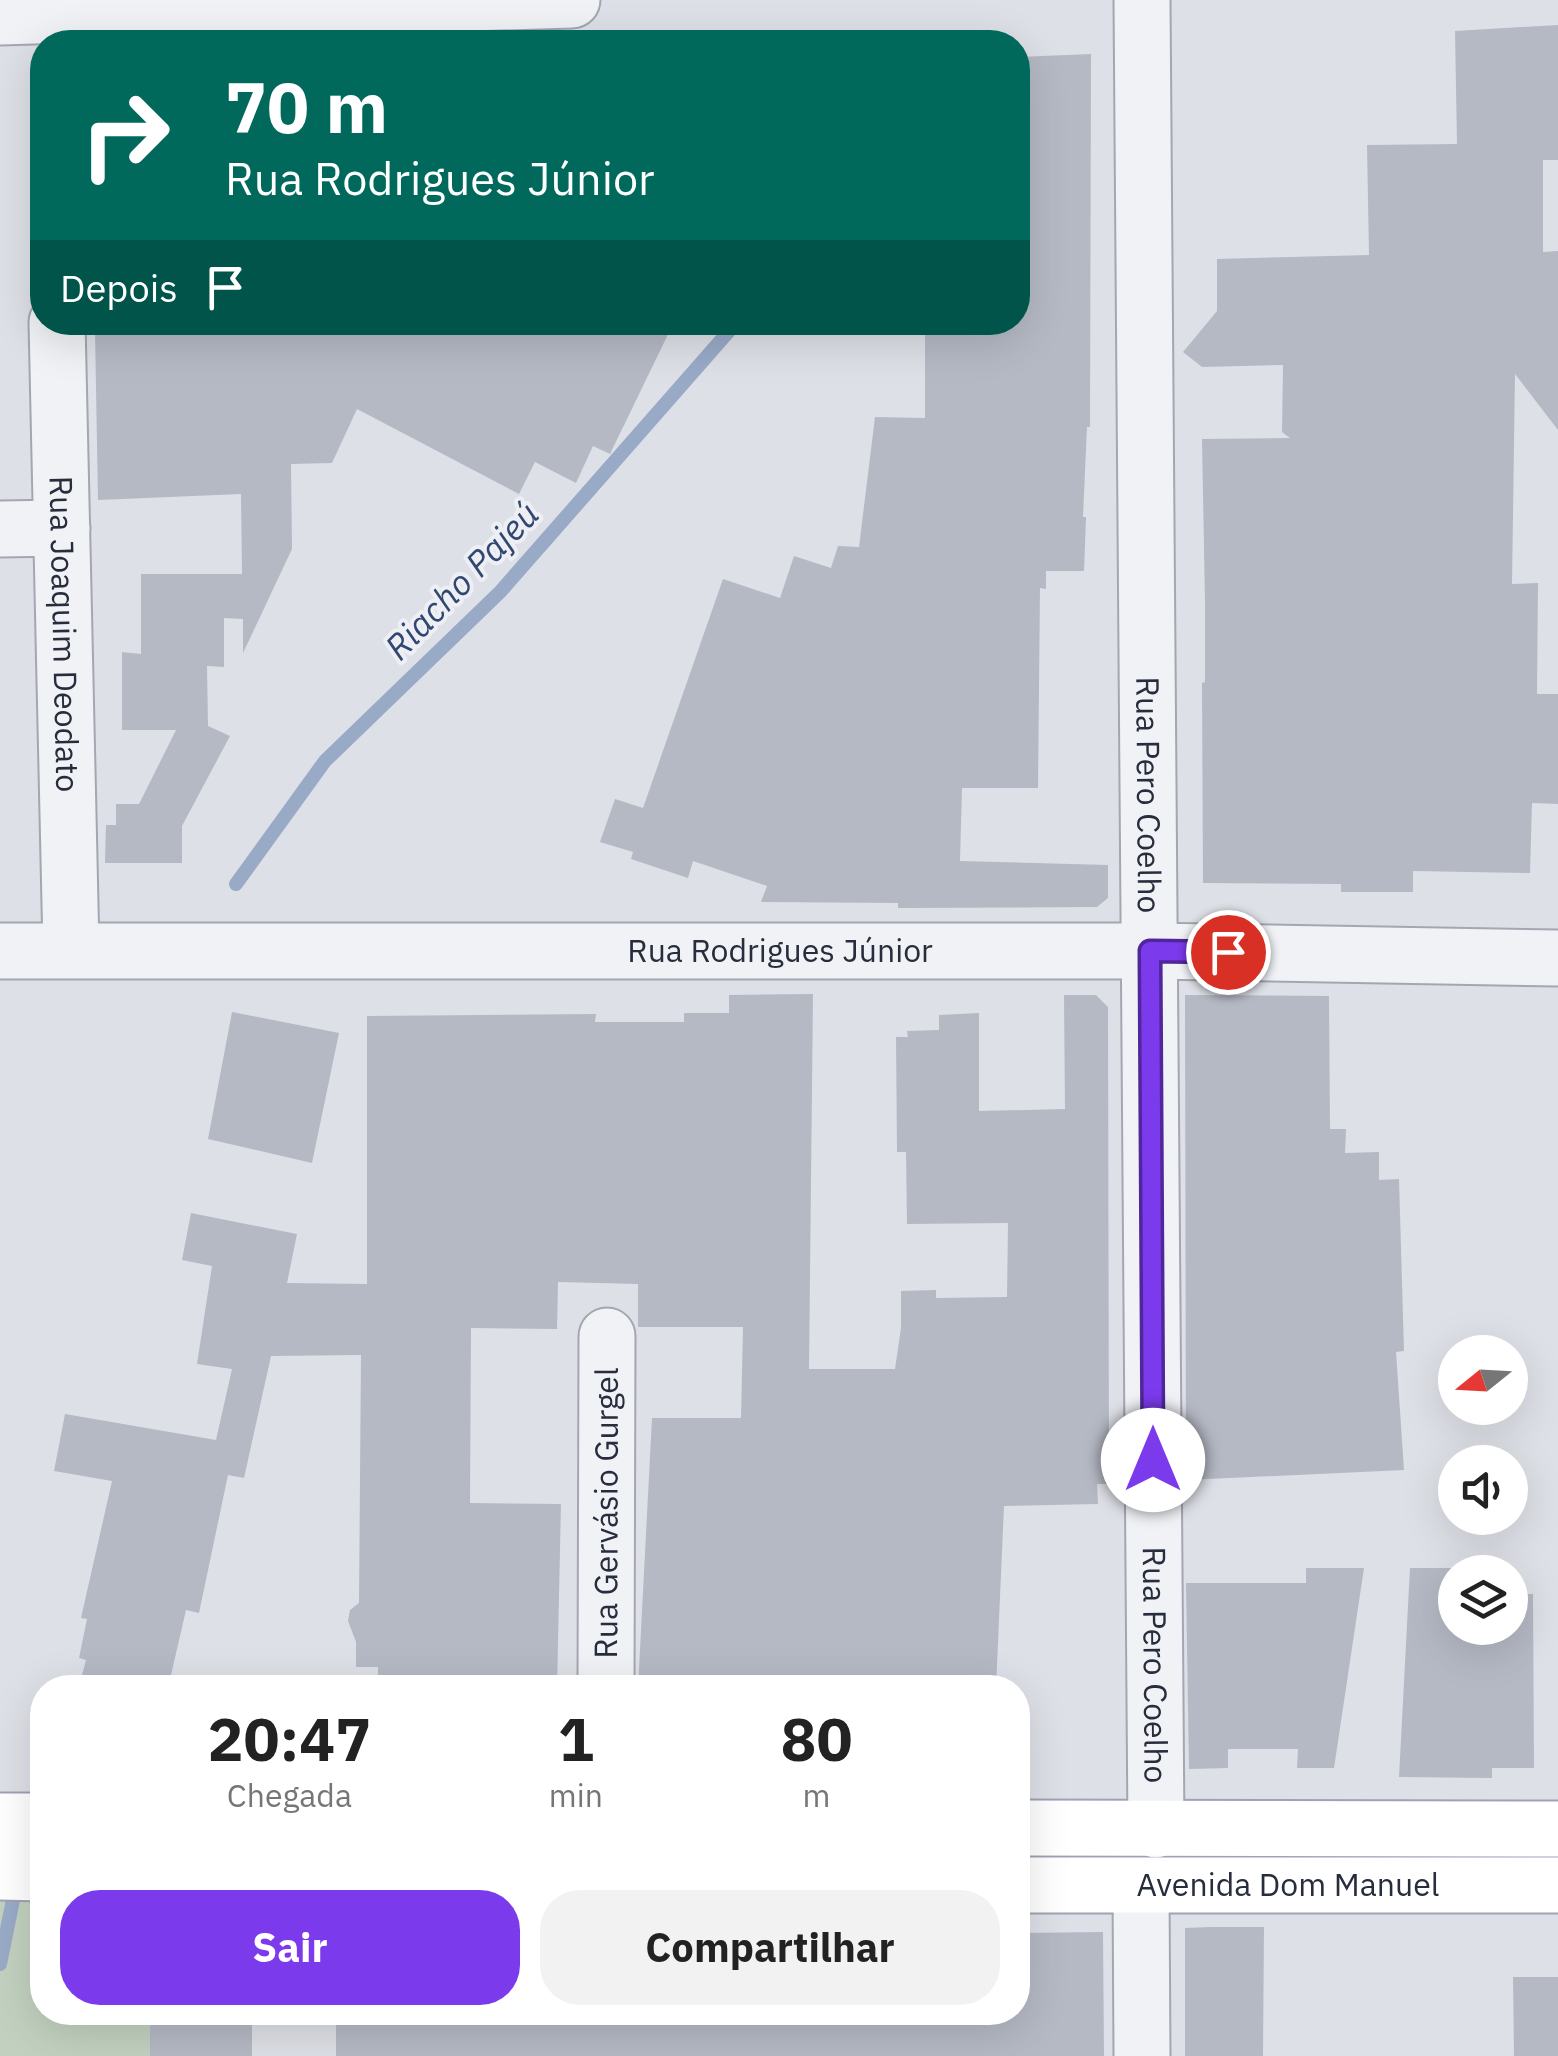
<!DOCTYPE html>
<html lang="pt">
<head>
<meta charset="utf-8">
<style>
	body { margin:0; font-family:"IBM Plex Sans",sans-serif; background:#f2f2f2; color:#222; height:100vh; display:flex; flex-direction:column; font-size:38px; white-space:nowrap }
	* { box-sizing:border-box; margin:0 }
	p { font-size:32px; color:#767676 }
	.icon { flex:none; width:55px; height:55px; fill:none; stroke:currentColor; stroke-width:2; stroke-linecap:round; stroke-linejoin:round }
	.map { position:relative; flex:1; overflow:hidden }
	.panel { position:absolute; left:30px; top:1675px; width:1000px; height:350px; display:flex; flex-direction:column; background:#fff; border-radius:40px; box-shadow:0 10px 40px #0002 }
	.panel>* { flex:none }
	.top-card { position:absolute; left:30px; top:30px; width:1000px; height:305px; border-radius:40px; box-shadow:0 10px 40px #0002; background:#00695c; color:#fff; overflow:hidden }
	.needle { width:65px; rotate:252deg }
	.tools { position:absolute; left:1438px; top:1335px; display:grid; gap:20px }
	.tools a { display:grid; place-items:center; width:90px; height:90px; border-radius:50%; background:#fff; box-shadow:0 10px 40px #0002; font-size:50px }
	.pin { position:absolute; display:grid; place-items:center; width:85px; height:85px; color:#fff; margin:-42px; border:5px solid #fff; border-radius:50%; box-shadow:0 2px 10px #0007 }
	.me { position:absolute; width:110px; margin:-55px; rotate:0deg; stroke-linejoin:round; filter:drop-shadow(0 0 8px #0008) }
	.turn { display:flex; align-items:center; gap:35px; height:210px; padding:0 30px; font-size:45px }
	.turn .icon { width:130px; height:130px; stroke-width:2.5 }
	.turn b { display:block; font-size:70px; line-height:85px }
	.then { display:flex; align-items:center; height:95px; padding:0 30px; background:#0003; gap:20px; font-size:38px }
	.eta { display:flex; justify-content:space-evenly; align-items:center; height:170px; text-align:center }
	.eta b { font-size:60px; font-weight:700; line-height:70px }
	.button { display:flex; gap:20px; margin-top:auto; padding:20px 30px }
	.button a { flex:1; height:115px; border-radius:40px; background:#7c3aed; color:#fff; font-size:40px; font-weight:700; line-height:115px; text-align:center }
	.button a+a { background:#f2f2f2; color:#222 }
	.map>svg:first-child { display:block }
	.green { fill:#c2d1bf }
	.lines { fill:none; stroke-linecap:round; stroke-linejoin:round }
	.stream { stroke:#99aac7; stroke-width:14 }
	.building { fill:#b5b9c4 }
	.minor-casing { stroke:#a3a7b1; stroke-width:59 }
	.primary-casing { stroke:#9da3b2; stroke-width:59 }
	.minor { stroke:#f0f2f6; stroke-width:55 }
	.primary { stroke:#fff; stroke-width:55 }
	.route-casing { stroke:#51269a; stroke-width:25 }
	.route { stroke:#7c3aed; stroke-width:18 }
	.labels { text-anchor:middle; stroke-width:8; stroke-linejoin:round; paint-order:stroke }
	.street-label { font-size:32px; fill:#272d3d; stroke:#edeff5 }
	.water-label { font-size:35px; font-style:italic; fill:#324770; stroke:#edeff5 }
</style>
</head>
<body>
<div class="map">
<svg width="1558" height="2056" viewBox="0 0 1558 2056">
	<rect width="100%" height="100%" fill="#dee0e7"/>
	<path class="green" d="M0,1898h42v114l128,1 1,43h-171z"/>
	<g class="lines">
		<path class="stream" d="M236,884l89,-123 175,-169 237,-270
			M0,1964l13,-64"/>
	</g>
	<path class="building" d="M1558,25v135h-15v92l15,-1v179l-43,-56 -3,210 26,-1 -1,111h21v110l-26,-1 -2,70 -117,-2v21h-72v-8l-138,-1 -1,-200 3,-1v-80l-3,-163 88,-1 -8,-6 1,-67 -81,2 -19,-15 34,-41v-52l152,-4 -2,-110 90,-1 -2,-113z
		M1091,54l-1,373h-3l-4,90h3l-2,54h-38v18l-6,-1 -2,200h-76l-2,73 148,4v33l-11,9 -199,1v-5l-137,-1 6,-16 -74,-25 -5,17 -57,-19 2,-7 -33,-10 15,-43 28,9 80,-229 57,19 14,-42 37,12 7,-22 21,1 16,-130 50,1v-96h93v-265z
		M347,322h327l-64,132 -17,-8 -17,37 -41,-21 -16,32 -162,-85 -25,54 -41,1 1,85 -49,104v-34l-19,-1v49l-17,-1 1,60 22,10 -48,90v37h-77l1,-38h10v-21h23l37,-74h-54v-78l19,2v-80h101l-1,-80 -143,6 -3,-168 252,-5z
		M813,994l-4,375h86l6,-41v-37l35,-1v8l71,-1 1,-74 -101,1 -1,-72h-9l-1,-115h12l-1,-6 32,-1v-15l40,-2v98l86,-2 -1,-114h32l12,12 1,477h-12l1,20 -94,2 -8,182h-358l14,-270h89l2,-91h-105v-43l-80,-2 -1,47 -86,-1 -1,175 91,1 -4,184h-179v-21h-22v-25l-8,-21 2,-11 9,-7 2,-248 -90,1 -27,122 -16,-3 -29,138 -13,-3 -18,78h-31l-55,-13 4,-15 -7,-2 8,-39 -6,-1 31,-137 -58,-10 11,-57 151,26 16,-71 -35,-5 15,-98 -30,-6 9,-47 106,21 -10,49 80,1v-268l229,-2 -1,8h89v-9h45v-18z
		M1185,995l144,1 1,133h16l-1,24 34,-1v28l20,-1 5,172 -8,1 8,118 -218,10z
		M232,1012l107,21 -27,130 -104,-24z
		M1306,1568h58l-30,200h-37l1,-19h-70v19l-39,1 -3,-186h120z
		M1410,1568h57v4h-12v56h55v-34h23l1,174h-42v10l-93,-1z
		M1211,1927h53l-1,129h-78v-128z
		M1103,1932l1,124h-768v-44h682v-79z
		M1513,1977h45v79h-44z
		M150,2012h102v44h-102z"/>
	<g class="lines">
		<g class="minor-casing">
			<g id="minor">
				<path id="s1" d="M1142,0l14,1830"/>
				<path d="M0,17l572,-17"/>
				<path id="s2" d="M57,322l14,627"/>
				<path d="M0,529l62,-1"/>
				<path id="s3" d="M0,951h1150l408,7"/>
				<path id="s4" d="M606,1688l1,-352"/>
				<path d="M1141,1887l1,169"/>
			</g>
		</g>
		<g class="primary-casing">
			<g id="primary">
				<path d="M0,1821h42"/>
				<path d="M1018,1828l540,1"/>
				<path d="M0,1872l42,1"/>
				<path id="s5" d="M1018,1885h540"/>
			</g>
		</g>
		<use href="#minor" class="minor"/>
		<use href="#primary" class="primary"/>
	</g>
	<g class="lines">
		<g class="route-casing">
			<path id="route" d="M1153,1460l-3,-509 78,1"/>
		</g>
		<use href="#route" class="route"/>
	</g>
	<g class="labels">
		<g class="street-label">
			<text dy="11" stroke="none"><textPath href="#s2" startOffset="312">Rua Joaquim Deodato</textPath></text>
			<text dy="11" stroke="none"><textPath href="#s1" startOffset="795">Rua Pero Coelho</textPath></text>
			<text dy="11" stroke="none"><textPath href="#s3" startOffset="780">Rua Rodrigues Júnior</textPath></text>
			<text dy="11" stroke="none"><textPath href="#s4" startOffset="175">Rua Gervásio Gurgel</textPath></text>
			<text dy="11" stroke="none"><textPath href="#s1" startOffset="1665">Rua Pero Coelho</textPath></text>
			<text dy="11" stroke="none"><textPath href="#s5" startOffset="270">Avenida Dom Manuel</textPath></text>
		</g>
		<g class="water-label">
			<text transform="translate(462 581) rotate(-46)" y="12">Riacho Pajeú</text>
		</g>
	</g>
</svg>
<div class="tools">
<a><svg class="needle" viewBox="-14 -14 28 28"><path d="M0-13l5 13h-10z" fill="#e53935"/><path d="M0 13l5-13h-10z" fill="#767676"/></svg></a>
<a><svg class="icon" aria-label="sound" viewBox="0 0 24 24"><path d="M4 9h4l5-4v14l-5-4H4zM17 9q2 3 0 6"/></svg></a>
<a><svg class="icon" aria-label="layers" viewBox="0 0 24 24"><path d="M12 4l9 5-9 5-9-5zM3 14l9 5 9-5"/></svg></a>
</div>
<div class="pin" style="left:1228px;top:952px;background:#d93025"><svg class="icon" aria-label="arrive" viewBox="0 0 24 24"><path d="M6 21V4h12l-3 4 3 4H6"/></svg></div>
<svg class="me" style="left:1153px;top:1460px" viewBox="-20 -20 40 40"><circle r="19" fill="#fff"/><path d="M0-13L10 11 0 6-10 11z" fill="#7c3aed"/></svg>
<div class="top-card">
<div class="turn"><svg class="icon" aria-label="right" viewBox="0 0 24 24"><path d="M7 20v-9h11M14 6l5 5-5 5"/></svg><div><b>70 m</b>Rua Rodrigues Júnior</div></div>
<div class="then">Depois<svg class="icon" aria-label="arrive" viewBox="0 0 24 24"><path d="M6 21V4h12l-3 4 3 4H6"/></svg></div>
</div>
<section class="panel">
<div class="eta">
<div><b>20:47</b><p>Chegada</p></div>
<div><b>1</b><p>min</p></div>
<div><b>80</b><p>m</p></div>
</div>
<div class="button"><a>Sair</a><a>Compartilhar</a></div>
</section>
</div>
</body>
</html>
